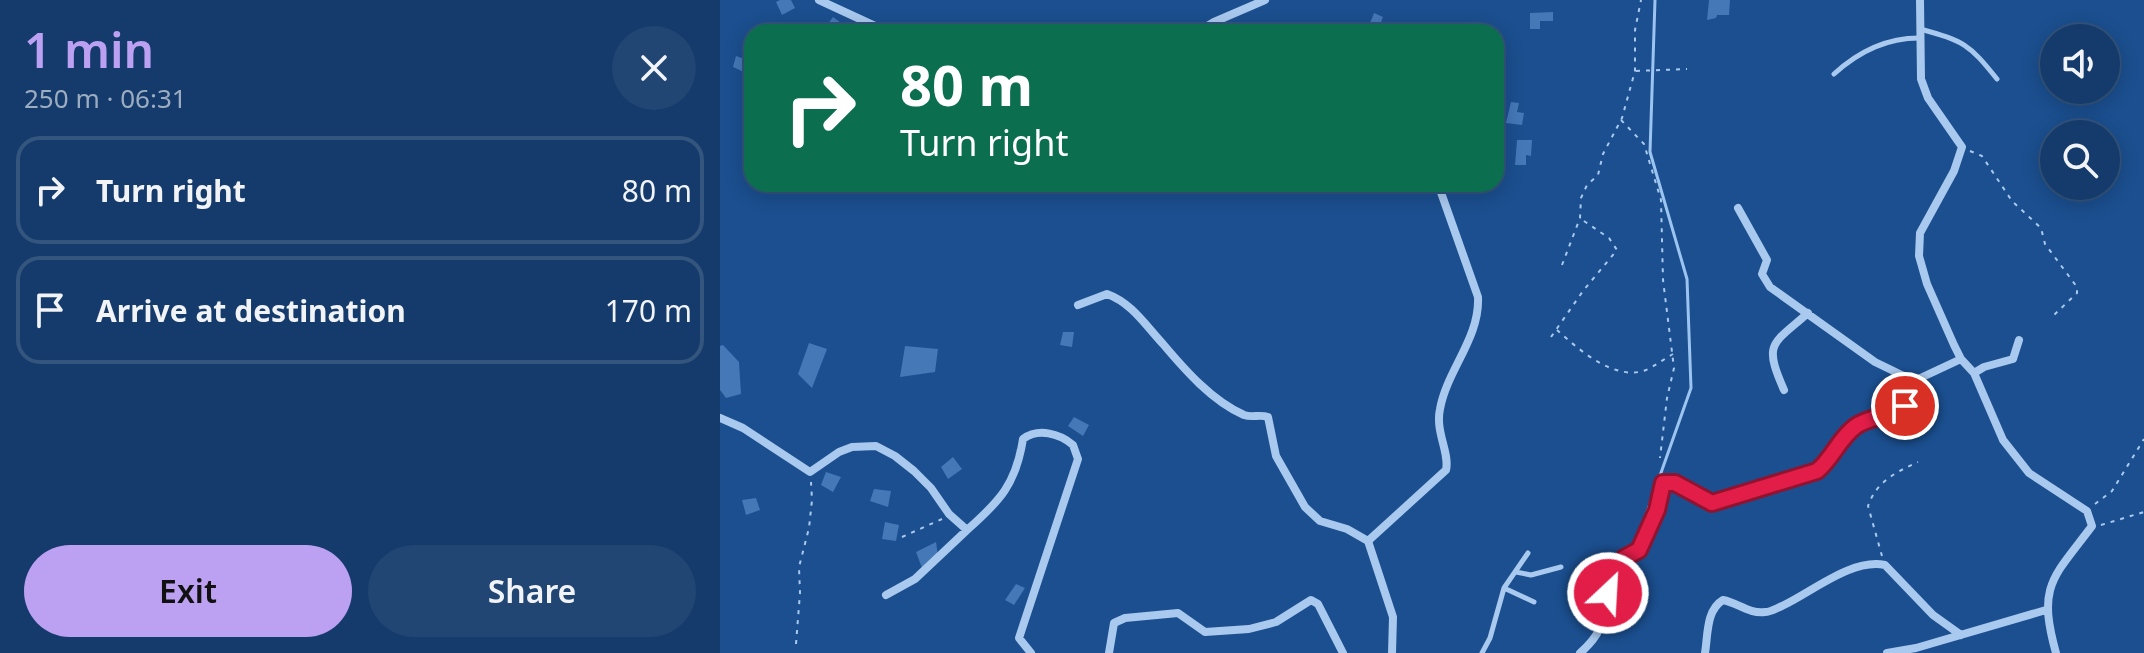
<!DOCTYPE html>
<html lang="en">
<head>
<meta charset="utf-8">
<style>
	body { margin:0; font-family:"Noto Sans",sans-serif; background:#214673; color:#f1f3f6; height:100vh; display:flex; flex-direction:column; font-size:30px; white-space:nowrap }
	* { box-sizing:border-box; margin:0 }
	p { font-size:26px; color:#9dadc1 }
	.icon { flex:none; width:44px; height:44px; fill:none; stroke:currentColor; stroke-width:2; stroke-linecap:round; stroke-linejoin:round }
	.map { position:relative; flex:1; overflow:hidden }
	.details { display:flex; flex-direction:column; background:#143b6b; width:720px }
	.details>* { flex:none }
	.banner { position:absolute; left:24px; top:24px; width:760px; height:168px; border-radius:24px; box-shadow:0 4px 20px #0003,0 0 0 2px #33557e; background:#0b6e4f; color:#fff; overflow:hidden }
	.fabs { position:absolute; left:1320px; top:24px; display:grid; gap:16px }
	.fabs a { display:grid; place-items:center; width:80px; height:80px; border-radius:50%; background:#143b6b; box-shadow:0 4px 20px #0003,0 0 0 2px #33557e; font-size:40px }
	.pin { position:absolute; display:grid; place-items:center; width:68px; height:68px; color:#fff; margin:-34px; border:4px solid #fff; border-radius:50%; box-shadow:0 2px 8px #0007 }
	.me { position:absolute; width:88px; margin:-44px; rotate:25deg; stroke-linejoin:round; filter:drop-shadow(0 0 6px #0008) }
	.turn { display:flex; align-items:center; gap:28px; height:168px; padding:0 24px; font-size:36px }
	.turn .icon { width:104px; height:104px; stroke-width:2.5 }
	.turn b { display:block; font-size:56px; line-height:68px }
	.round { display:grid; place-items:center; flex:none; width:84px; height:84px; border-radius:42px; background:#214673 }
	.headline { display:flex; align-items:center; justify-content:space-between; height:136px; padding:0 24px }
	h1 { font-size:48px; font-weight:600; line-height:60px; color:#bca0f2 }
	.cta { display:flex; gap:16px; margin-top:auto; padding:16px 24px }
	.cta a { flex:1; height:92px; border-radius:48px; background:#bca0f2; color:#111; font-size:32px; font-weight:600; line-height:92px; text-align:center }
	.cta a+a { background:#214673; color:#f1f3f6 }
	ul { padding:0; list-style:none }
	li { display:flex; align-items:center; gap:24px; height:108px; margin:0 16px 12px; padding:0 8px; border:4px solid #33557e; border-radius:24px }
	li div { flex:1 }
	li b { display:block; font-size:30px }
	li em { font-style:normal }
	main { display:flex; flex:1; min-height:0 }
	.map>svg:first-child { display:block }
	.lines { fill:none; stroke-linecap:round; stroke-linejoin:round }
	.stream { stroke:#9cc4f0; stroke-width:3 }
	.building { fill:#4478b7 }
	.path { stroke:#a9c9ee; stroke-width:2; stroke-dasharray:4 6; stroke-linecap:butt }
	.lane { stroke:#a9c9ee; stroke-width:5 }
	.street { stroke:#a9c9ee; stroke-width:8 }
	.route-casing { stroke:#92132f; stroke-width:20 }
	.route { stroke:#e11d48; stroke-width:14 }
</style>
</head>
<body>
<main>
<section class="details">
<div class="headline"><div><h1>1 min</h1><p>250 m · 06:31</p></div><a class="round"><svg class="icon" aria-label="close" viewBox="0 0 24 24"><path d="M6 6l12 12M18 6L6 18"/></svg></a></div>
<ul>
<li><svg class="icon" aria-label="right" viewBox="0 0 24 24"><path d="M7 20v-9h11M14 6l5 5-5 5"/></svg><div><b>Turn right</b></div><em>80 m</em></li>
<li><svg class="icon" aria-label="arrive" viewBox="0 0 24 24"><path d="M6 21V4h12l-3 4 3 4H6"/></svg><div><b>Arrive at destination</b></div><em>170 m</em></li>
</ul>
<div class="cta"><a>Exit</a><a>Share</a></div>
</section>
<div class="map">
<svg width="1424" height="653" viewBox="0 0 1424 653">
	<rect width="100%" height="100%" fill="#1b4f8f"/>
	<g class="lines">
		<path class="stream" d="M914,549l57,-161 -4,-109 -37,-127 5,-152
			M889,603l21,-43"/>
	</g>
	<path class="building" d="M60,0h11l4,8 -13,7 -6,-13z
		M989,0h21l-1,15h-12l-1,3 -9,2z
		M833,12v9h-13v8h-10v-16z
		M654,13l9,4 -6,15h-7l-3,-1z
		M113,17l20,15h-31z
		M16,56l14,5 -4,12 -13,-6z
		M791,102l8,1 -2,9 7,1 -2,12 -16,-2z
		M797,140h15l-1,16 -5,-1v10h-11z
		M343,332h11l-2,15 -12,-2z
		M89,343l18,6 -15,39 -14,-14z
		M3,345l16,17 2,32 -15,4 -6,-8v-44z
		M185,346l33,3 -3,23 -35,5z
		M354,417l15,8 -6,11 -15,-10z
		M233,457l9,12 -14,10 -7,-12z
		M106,472l15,5 -8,15 -12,-7z
		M154,489l17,2 -3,16 -18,-6z
		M36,498l4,12 -14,5 -4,-15z
		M165,522l14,3 -3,16 -14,-2z
		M216,542l2,14 -16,12 -6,-16z
		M296,584l9,4 -11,17 -9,-5z"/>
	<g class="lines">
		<path class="path" d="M916,71l51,-2
			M901,120l23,24 17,56 2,80 11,88 -7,30 -7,60
			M1250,151l12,5 30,45 29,27 4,16 32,43v6l-23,22
			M842,265l18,-47 1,-20 6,-13 11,-10 5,-21 19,-36 13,-47v-41l6,-30
			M837,330c21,19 58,52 89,40 9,-4 18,-11 27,-16
			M831,337l32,-46 34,-41 -8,-12 -28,-19
			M1375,504l17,-13 32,-52
			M1381,525l43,-13
			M182,537l40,-18
			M1162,556l-14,-50c8,-24 28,-34 50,-44
			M76,644l4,-51 -1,-26 10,-39 3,-28 -1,-18"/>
		<path class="lane" d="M1200,29c44,12 49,15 77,50
			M1114,74c24,-22 52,-36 85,-36
			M796,572l15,3 30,-8
			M784,588l30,14
			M762,653l8,-15 14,-50 24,-35"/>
		<path class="street" d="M99,0l69,32
			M1200,0l1,79 7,19 34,49 -8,24 -34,62 -1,23 8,28 27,61 7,14 13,14 29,67 26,33 58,38 5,15c-39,52 -55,59 -36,127
			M478,32l16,-10 51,-22
			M1018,208l29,52 -5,14 8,13 105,75 39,19 47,-22
			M358,305l29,-11c25,9 39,32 56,50 22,26 49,57 81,71 8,3 16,-1 24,2l8,39 29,51 15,14 27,8 21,12 25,76 -1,36
			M1254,373l10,-6 29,-8 6,-19
			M1064,390c-21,-48 -12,-45 24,-77
			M0,418l23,10 67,44 29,-20 13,-5 24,-1 19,10 19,15 17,17 18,26 18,16 -52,49 -29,16
			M247,530c33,-29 49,-46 56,-91 15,-11 36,-6 50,6l5,14 -59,179 12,15
			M648,541l78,-71c4,-17 -11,-38 -6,-61 7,-39 40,-71 38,-112l-40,-113
			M389,653l5,-30 11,-5 53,-5 27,19 44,-3 27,-7 35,-22 7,4 25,49
			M860,653c33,-28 19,-46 33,-79 8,-16 18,-16 26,-26 15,-19 16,-44 24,-65h12l37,20 105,-32c16,-13 21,-33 39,-45 14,-10 35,-9 49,-20l1,-29
			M985,653c3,-18 1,-43 18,-53 15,3 26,14 42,12 6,0 12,-4 17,-6 30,-14 70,-48 103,-41l48,50 28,20
			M1167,653l29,-5 130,-38"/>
	</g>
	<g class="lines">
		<g class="route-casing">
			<path id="route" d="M888,593l6,-20 10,-15 15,-8 18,-40 6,-27h12l37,20 105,-32c16,-13 22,-33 39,-45 14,-10 35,-9 49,-20"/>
		</g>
		<use href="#route" class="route"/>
	</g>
</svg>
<div class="fabs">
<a><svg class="icon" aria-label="sound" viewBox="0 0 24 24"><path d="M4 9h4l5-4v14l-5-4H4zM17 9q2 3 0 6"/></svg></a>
<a><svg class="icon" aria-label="search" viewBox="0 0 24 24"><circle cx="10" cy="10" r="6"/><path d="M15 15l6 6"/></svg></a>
</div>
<div class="pin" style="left:1185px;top:406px;background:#d93025"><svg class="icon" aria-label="arrive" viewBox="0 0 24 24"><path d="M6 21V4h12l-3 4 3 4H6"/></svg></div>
<svg class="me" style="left:888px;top:593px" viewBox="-20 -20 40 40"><circle r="17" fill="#e11d48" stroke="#fff" stroke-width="3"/><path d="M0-11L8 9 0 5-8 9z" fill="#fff"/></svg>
<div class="banner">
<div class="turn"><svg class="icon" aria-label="right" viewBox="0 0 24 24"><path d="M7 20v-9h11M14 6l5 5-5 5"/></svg><div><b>80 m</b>Turn right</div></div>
</div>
</div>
</main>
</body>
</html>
